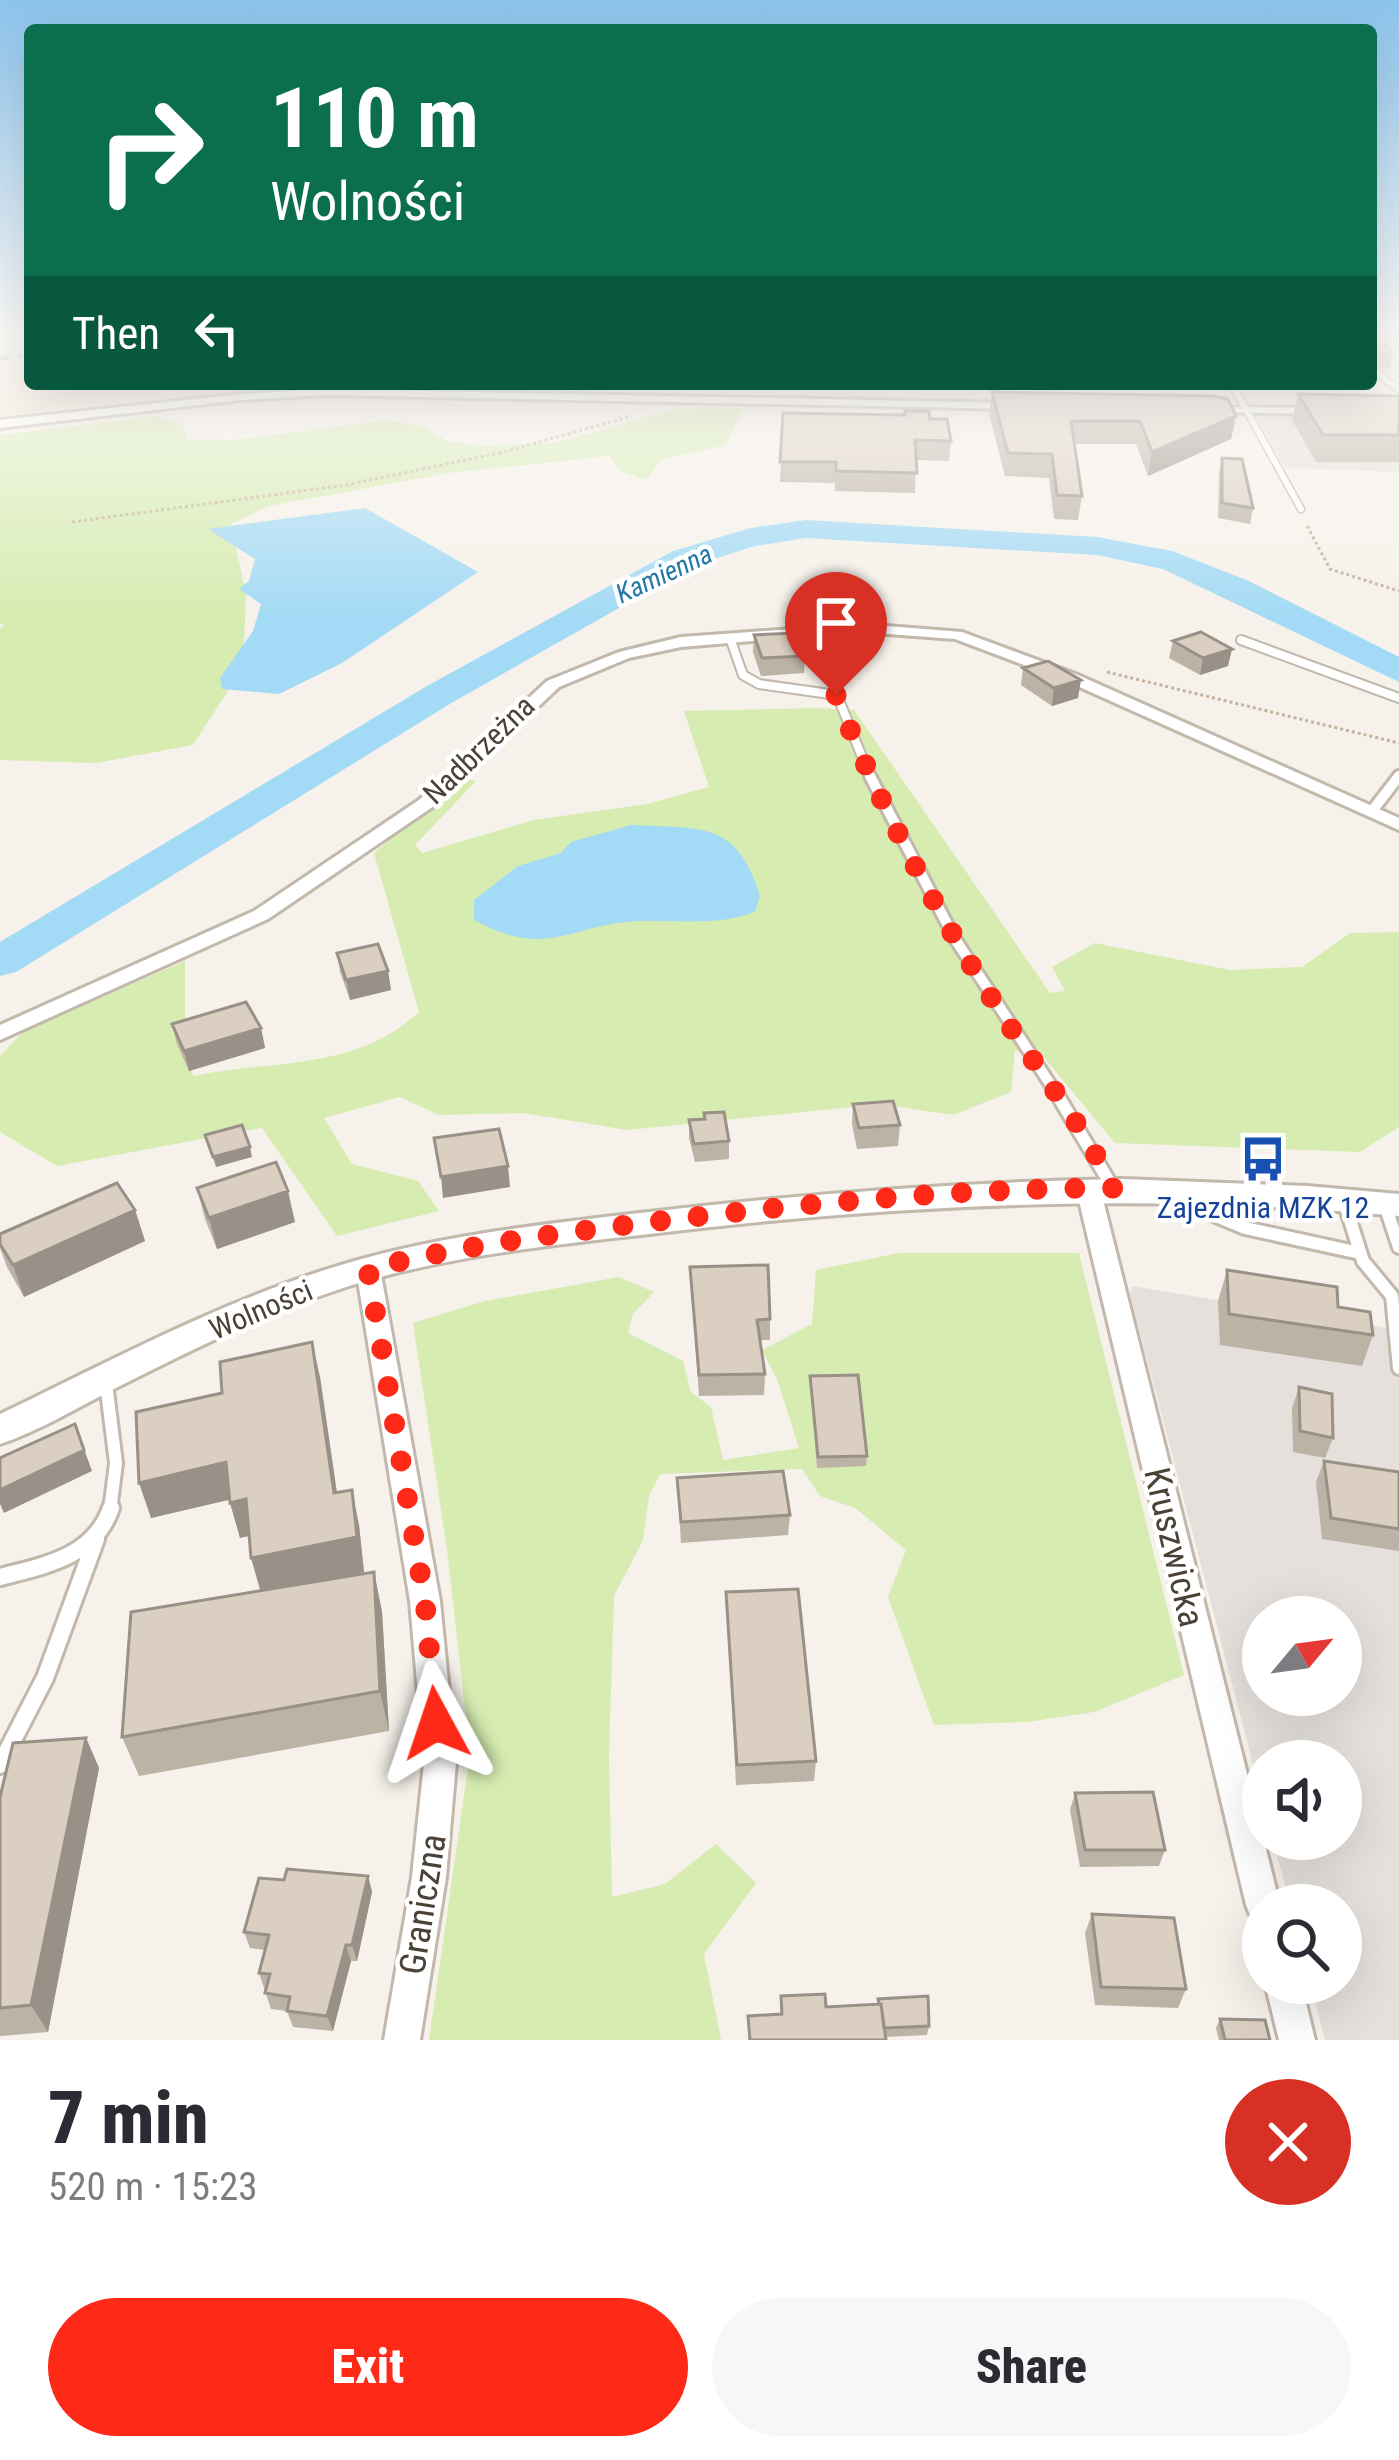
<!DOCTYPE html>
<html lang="en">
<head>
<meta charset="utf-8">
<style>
	body { margin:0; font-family:"Roboto Condensed",sans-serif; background:#f7f7f7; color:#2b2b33; height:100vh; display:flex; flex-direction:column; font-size:45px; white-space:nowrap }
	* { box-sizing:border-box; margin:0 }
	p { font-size:39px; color:#7c7c81 }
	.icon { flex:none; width:66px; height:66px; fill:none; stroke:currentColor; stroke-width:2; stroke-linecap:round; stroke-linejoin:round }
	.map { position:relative; height:2040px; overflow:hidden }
	.sheet { display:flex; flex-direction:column; background:#fff; flex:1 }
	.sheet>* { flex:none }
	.guide { position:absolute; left:24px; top:24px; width:1353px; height:366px; border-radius:12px; box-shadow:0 12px 48px #0002; background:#0b6e4f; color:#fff; overflow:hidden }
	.needle { width:78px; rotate:61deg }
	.tools { position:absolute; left:1242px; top:1596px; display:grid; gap:24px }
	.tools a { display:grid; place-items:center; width:120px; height:120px; border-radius:50%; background:#fff; box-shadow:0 12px 48px #0002; font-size:60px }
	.pin { position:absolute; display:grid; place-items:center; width:102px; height:102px; color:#fff; margin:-123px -51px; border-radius:50% 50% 50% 0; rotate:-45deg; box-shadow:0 0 12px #0007 }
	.pin .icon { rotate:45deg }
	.me { position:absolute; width:132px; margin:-66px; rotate:355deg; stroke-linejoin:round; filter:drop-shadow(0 0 9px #0008) }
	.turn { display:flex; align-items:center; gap:42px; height:252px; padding:0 48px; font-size:54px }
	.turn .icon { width:156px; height:156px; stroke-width:2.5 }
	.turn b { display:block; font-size:84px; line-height:102px }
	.then { display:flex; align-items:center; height:114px; padding:0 48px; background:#0003; gap:24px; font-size:45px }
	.round { display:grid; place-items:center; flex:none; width:126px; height:126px; border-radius:63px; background:#f7f7f7 }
	.overview { display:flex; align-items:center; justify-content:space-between; height:204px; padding:0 48px }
	h1 { font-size:72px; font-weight:800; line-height:90px }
	.cta { display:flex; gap:24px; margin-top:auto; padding:24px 48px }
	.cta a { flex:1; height:138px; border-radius:72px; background:#ff2918; color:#fff; font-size:48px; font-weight:800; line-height:138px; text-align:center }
	.cta a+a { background:#f7f7f7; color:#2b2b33 }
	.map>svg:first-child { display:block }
	.commercial { fill:#f8e6d4 }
	.industrial { fill:#e5e0db; fill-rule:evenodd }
	.green { fill:#d6ecb1 }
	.water { fill:#a3daf5 }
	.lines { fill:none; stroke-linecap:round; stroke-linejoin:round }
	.river { fill:#a3daf5; fill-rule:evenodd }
	.service-far4-casing { stroke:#c2b8ab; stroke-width:9 }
	.service-far3-casing { stroke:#c2b8ab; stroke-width:12 }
	.service-far2-casing { stroke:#c2b8ab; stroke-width:16 }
	.service-far1-casing { stroke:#c2b8ab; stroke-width:18 }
	.service-casing { stroke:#c2b8ab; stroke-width:22 }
	.minor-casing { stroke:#c2b8ab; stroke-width:6 }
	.tertiary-casing { stroke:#c2b8ab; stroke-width:6 }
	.path { stroke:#c5b39c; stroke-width:3; stroke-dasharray:3 3; stroke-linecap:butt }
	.service-far4 { stroke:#fff; stroke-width:6 }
	.service-far3 { stroke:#fff; stroke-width:8 }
	.service-far2 { stroke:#fff; stroke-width:10 }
	.service-far1 { stroke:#fff; stroke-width:12 }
	.service { stroke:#fff; stroke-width:16 }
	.minor { fill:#fff; fill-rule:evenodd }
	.tertiary { fill:#fff; fill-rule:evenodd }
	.rail { stroke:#999; stroke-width:4.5; stroke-dasharray:9 9; stroke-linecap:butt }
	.wall { fill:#bcb2a6 }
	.shaded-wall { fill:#999187 }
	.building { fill:#dbcfc1; stroke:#999187; stroke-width:3 }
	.route { stroke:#ff2918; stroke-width:21; stroke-dasharray:0 37.8 }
	.labels { text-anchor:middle; stroke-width:9; stroke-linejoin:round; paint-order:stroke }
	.far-water-label { font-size:27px; font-style:italic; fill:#2578a5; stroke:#fff }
	.street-label { font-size:30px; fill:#4b4237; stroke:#fff }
	.transit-label { font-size:30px; fill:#164399; stroke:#fff }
	.near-street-label { font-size:36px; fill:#4b4237; stroke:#fff }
</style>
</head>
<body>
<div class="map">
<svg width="1399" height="2040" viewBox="0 0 1399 2040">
	<rect width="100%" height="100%" fill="#f6f1ea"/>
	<path class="commercial" d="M30,363v21h287l-317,31v-49z"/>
	<path class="industrial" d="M1255,414l144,4v54l-114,-4z
		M1132,1286l267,44v710h-74l-15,-57h31v-78h-51l-17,-66h68v-78h-78v41l-133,-508zM1263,1617h78v78h-78z"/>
	<path class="green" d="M743,408l-17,37 -65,15 -15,20 -26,-9 -10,-15 -161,17 -180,33 -38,18 15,71 -3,72 -50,78 -97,18 -96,-3v-131l5,-4 -5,-1v-189l156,-19 26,8 6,15 47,1 152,-20 35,6 25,15 35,5 73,-3 121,-34z
		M815,708l39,2 196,283 15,-2 -13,-24 43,-24 135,27 72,-3 48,-34 49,-1v195l-39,25 -245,-9 -73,-88 -27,-5 -4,42 -58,23 -73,-11 -253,26 -103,-17 -85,2 -39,-18 -76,21 28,46 66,17 21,30 -102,25 -75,-108 -205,38 -57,-34v-76l24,-25 161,-70v69l8,46c80,-17 161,-4 226,-64l-45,-159 87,-74 15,2 -61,64 7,8 112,-33 113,-16 62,-17 -25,-76z
		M899,1253h180l105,422 -90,37 -67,10 -93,3 -46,-128 18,-47 -51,-42 -35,-12 -18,-27 -142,5 -11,22 -6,44 -29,56 -5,159 3,142 53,-13 51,-40 40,39 -52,71 17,86h-292l41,-286 -23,-204 -34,-227 72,-22 134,-24 35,15 -21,22 -5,19 55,28 8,31 20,15 12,53 76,-12 -22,-69 -15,-29 50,-26 4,-54z"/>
	<path class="water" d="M365,508l113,64 -136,91 -63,31 -57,-5 -2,-11 33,-47 8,-27 -22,-15 10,-8 6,-22 -47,-30z
		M631,825c71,4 106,-5 129,71l-5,16c-38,14 -71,8 -110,9 -73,0 -93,41 -171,-1v-20l44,-34 43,-13 10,-11z"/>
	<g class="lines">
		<path class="river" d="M806,520l291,17 75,14 77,30 150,76v25l-236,-113 -66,-14 -291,-17 -51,8 -60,19 -242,137 -437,270 -16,4v-34l427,-256 246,-135 78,-23z"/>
		<g class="service-far4-casing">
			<path id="service-far4" d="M0,342l30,-3
				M1375,372l24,17
				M1232,384l69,125"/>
		</g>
		<g class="service-far3-casing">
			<path id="service-far3" d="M730,638l13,37 16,9 78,11 34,84
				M1241,640l158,58"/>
		</g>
		<g class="service-far2-casing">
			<path id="service-far2" d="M870,776l85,163 105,160
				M1372,811l27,-35"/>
		</g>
		<g class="service-far1-casing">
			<path id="service-far1" d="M1058,1096l55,92
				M1175,1199l70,29 115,25
				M1344,1201l19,60 29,35 7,72
				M1385,1205l14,42
				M106,1383l10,80 -6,48"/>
		</g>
		<g class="service-casing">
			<path id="service" d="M0,1577c46,-12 94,-20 111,-69
				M0,1765l45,-87 51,-139"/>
		</g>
		<g class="minor-casing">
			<path id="minor" d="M327,389l687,14 6,3 -6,3 -687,-14 -86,5 -241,28v-8l241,-26z
				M1204,407l116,1 6,3 -6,3 -112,-2 -6,-3z
				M861,624l101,8 116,43 321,143v12l-333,-149 -111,-42 -94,-7 -180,15 -52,11 -70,29 -128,121 -163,111 -268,121v-15l254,-114 165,-111 128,-119 72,-29 62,-15z
				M1088,1180l8,2 4,6 180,717h-17v17l-12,-5 -5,-12 -170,-717 4,-6z
				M368,1260l9,2 3,7 60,332 16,162 -10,114 -26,163h-36l28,-163 12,-114 -14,-162 -54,-332 3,-7z
				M1265,1983h36l14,57h-36z"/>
		</g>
		<g class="tertiary-casing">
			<path id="tertiary" d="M1122,1179l185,7 92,8v22c-249,-23 -493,-13 -741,17 -104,12 -211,22 -312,54 -80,26 -157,64 -232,102 -37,19 -75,42 -114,55v-30c110,-53 218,-111 334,-147 99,-31 203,-42 306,-54 160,-19 321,-31 482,-34z"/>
		</g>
		<path class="path" d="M72,522l274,-37 158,-33 128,-36
			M1307,526l23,43 69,22
			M1107,672l292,71"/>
		<use href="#service-far4" class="service-far4"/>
		<use href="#service-far3" class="service-far3"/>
		<use href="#service-far2" class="service-far2"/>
		<use href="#service-far1" class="service-far1"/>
		<use href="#service" class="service"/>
		<use href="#minor" class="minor"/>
		<use href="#tertiary" class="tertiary"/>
		<path class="rail" d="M0,358l30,-3"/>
	</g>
	<path class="wall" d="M1371,335l22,19 -3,14 -19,-1z
		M992,392l244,24 -5,23 -83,37 -12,-32h-62l8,52 -4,24 -24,-1 -5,-41 -44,-2 -16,-62z
		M1298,394l101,2v66h-83l-24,-42z
		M783,413l147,6 21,22 -2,20 -33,-1 -1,33 -80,-2v-8l-55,-1z
		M1222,458l31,50 -3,16 -32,-6 1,-45z
		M754,635l51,21 -1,17 -43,3 -8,-24z
		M1173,641l55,25 -28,9 -31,-17z
		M1023,668l55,30 -26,8 -31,-21z
		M337,953l51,18 3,19 -41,10 -10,-28z
		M172,1024l89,4 4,20 -76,23 -12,-27z
		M853,1104l47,21 -2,21 -41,3 -5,-25z
		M704,1113l25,28v18l-34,3 -6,-24v-18l15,-1z
		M197,1188l98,34 -78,27 -12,-30z
		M135,1210l10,31 -121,56 -17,-30 -7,-19v-14z
		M690,1267l80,52v21h-10l5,34 -1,21 -65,1z
		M1227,1270l111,37 35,28 -11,31 -142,-21 -2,-44z
		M810,1376l57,80 -1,10 -49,2z
		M320,1377l17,116 22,32 5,47 -33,7 43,-7 8,40 7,119 -250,45 -17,-39 139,-146 -12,-55 -9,2 -10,-39 -79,19z
		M1299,1387l34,51 -8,20 -32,-6 -1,-44z
		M1324,1461l75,11v79l-77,-12 -6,-57z
		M677,1478l113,37 -2,20 -107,8z
		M726,1592l90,169 -2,20 -78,4z
		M86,1738l13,30 -51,264 -48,4v-239z
		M1075,1793l90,57 -6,16 -79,1 -10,-57z
		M368,1876l4,16 -15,69h-6l-18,70 -40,-4 -6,-16 -16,-2 -12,-36 6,-23 -15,-2 -6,-16 40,-52z
		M1092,1914l94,75 -8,19 -83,-3 -10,-72z
		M781,1996l45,11 51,-3 1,-5 51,27 -2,9 -42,2 1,3h-138v-24l32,-2z
		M1220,2019l50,21h-51l-3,-12z"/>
	<path class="shaded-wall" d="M1236,416l-5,23 -83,37 4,-24z
		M1232,649l-4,17 -28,9 3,-17z
		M1081,680l-3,18 -26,8 2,-18z
		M388,971l3,19 -41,10 -4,-20z
		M261,1028l4,20 -76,23 -5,-20z
		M250,1147l2,10 -36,10 -3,-10z
		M508,1166l2,21 -67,11 -2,-21z
		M288,1191l7,31 -78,27 -8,-31z
		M135,1210l10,31 -121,56 -11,-32z
		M312,1342l8,35 22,151 -8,-35z
		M75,1424l17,47 -88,42 -4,-9v-14z
		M226,1462l11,36 -86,20 -12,-35z
		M352,1490l7,35 5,47 -103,21 -10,-35z
		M246,1499l10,35 -16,4 -10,-35z
		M374,1572l8,40 7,119 -9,-40z
		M86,1738l13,30 -51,264 -17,-27z
		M368,1876l4,16 -15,69 -5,-16z
		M346,1945l5,16 -18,70 -6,-15z"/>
	<path class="building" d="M1371,335h7l15,19 -22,-1z
		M992,392l222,4 14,3 8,17 -84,36 -12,-31h-69l11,75 -25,-1 -5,-41 -44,-1z
		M1298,394l101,2v39h-76z
		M905,411h24l1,8h17l4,22 -36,-1 2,33 -81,-2v-9h-56l3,-49 122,2z
		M1222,458l20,1 11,49 -31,-5z
		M1201,632l31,17 -29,9 -30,-17z
		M796,633l9,23 -43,2 -8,-23z
		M1048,661l33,19 -27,8 -31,-20z
		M378,944l10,27 -42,9 -9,-27z
		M246,1002l15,26 -77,23 -12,-27z
		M893,1101l7,24 -41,3 -6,-24z
		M724,1112l5,29 -35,3 -5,-24 16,-1 -1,-6z
		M242,1125l8,22 -37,10 -8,-22z
		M499,1129l9,37 -67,11 -7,-39z
		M276,1162l12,29 -79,27 -12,-30z
		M117,1183l18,27 -122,55 -13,-21v-10z
		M768,1265l2,54 -13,1 8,54 -66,1 -9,-108z
		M1227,1270l110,17 1,20 32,5 3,23 -144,-21z
		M312,1342l22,151 18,-3 5,47 -106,21 -5,-59 -16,4 -4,-41 -87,21 -3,-71 86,-19 -2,-31z
		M858,1375l9,81 -49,1 -8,-81z
		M1299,1387l33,7 1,44 -33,-7z
		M75,1424l9,26 -84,40v-32z
		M1324,1461l75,11v57l-68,-11z
		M783,1471l7,44 -109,7 -4,-44z
		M374,1572l6,119 -258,46 9,-125z
		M798,1589l18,172 -79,4 -11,-173z
		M86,1738l-55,267 -31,3v-211l13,-54z
		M1153,1792l12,58h-80l-10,-57z
		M287,1869l81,7 -16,69h-6l-19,71 -40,-5 3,-14 -25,-4 5,-19 -11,-1 10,-38 -25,-3 15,-54 25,2z
		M1092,1914l82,4 12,71 -85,-2z
		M825,1994l1,13 55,-3 5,36h-136l-2,-24 34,-2 -1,-18z
		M928,1996l1,30 -45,2 -3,-24h-2l-1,-5z
		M1220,2019l45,1 5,20h-45z"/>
	<linearGradient id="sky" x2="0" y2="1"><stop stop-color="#8cc3ed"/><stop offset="0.54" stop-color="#fbf9f6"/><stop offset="1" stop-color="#fbf9f6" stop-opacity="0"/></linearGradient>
	<rect width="1399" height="620" fill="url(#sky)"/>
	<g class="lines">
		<path class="route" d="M436,1723l-11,-122 -57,-332c104,-26 210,-38 316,-51 143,-16 285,-30 429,-30 -29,-62 -73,-115 -110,-172 -66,-102 -122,-208 -167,-321"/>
	</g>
	<defs>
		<g id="bus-bare" transform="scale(3.6)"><path d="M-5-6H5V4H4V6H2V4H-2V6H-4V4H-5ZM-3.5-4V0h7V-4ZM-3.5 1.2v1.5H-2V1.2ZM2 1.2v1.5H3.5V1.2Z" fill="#1a4fb4" stroke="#fff" stroke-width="2.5" paint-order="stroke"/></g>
	</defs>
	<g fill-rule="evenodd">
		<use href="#bus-bare" x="1263" y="1159"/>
	</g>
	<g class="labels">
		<g class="far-water-label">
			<text transform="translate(664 574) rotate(-25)" y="9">Kamienna</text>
		</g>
		<g class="street-label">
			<text transform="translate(479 750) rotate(-44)" y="10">Nadbrzeżna</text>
			<text transform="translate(261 1310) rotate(-23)" y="10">Wolności</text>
		</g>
		<g class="transit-label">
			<text x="1263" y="1218">Zajezdnia MZK 12</text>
		</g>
		<g class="near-street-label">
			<text transform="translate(1175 1547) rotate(77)" y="13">Kruszwicka</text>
			<text transform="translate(422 1904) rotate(-81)" y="13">Graniczna</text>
		</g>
	</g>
</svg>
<div class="tools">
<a><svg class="needle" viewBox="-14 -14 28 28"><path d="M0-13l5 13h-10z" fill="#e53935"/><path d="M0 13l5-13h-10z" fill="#7c7c81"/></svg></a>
<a><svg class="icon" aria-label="sound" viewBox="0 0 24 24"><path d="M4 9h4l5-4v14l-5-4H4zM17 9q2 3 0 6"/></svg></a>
<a><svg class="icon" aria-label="search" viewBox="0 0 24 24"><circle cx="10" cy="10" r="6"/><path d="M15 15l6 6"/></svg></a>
</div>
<div class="pin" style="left:836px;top:695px;background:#d93025"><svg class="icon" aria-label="arrive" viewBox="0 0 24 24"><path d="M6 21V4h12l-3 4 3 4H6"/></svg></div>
<svg class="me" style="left:436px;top:1723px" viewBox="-20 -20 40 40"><path d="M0-17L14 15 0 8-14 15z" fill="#ff2918" stroke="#fff" stroke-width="4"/></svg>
<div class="guide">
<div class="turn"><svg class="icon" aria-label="right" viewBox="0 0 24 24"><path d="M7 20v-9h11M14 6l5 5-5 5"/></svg><div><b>110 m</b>Wolności</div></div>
<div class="then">Then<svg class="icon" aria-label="left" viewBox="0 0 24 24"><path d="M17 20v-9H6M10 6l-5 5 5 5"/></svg></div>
</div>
</div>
<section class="sheet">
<div class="overview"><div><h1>7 min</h1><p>520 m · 15:23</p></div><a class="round" style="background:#d93025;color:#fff"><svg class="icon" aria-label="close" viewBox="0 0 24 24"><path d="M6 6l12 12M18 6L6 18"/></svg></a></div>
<div class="cta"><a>Exit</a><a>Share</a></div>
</section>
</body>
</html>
